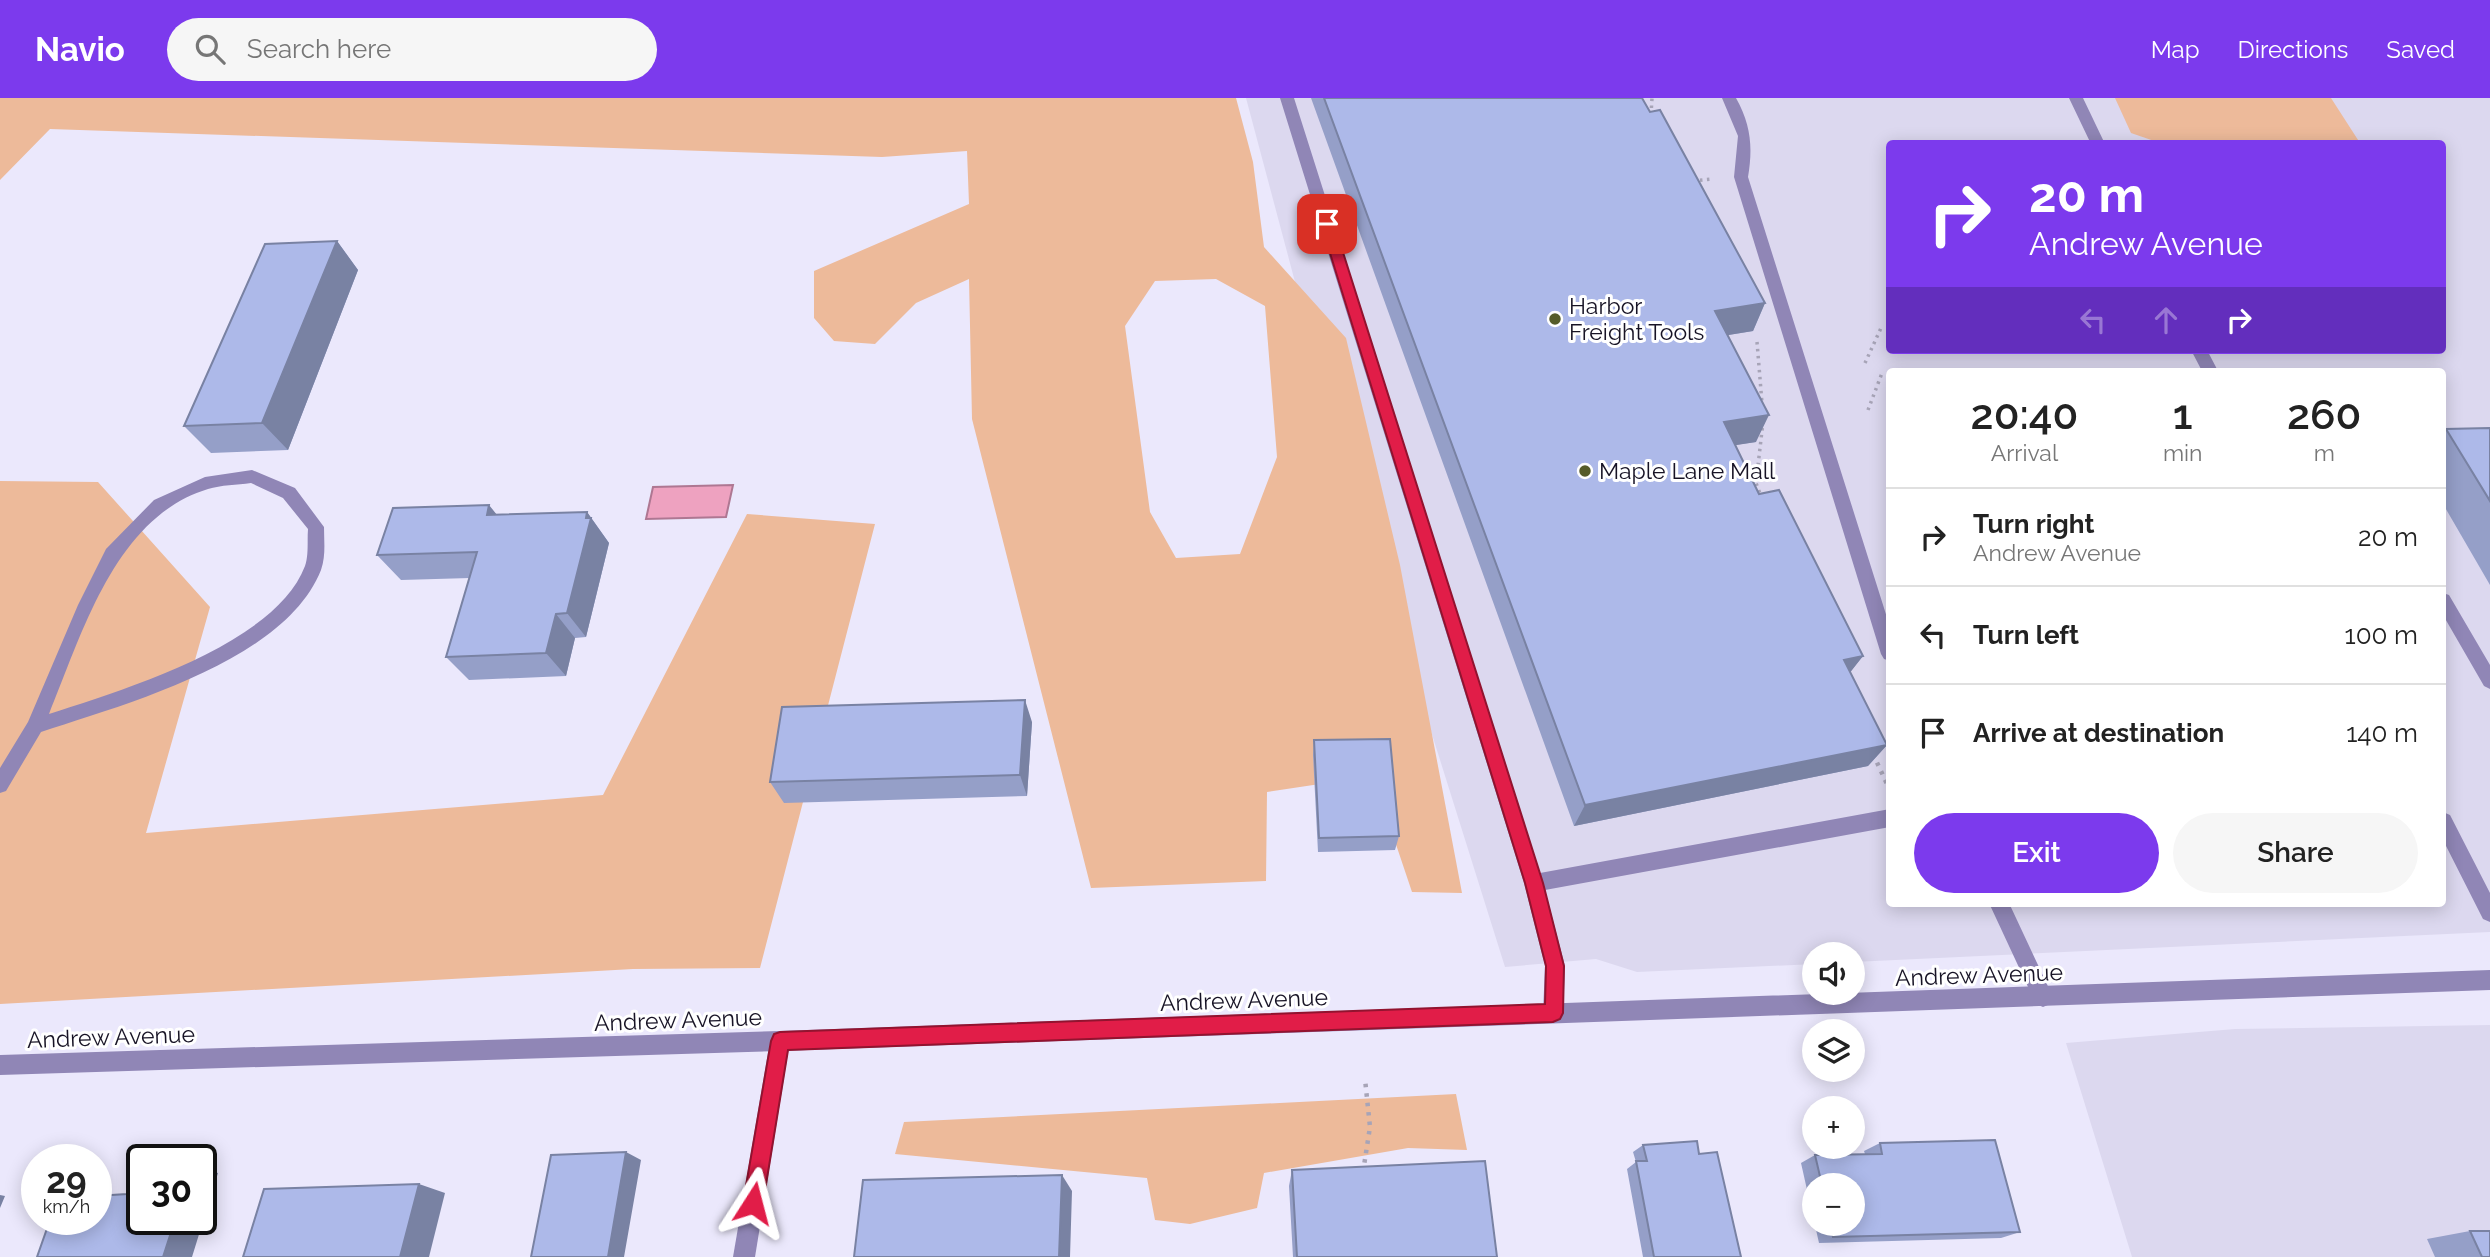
<!DOCTYPE html>
<html lang="en">
<head>
<meta charset="utf-8">
<style>
	body { margin:0; font-family:Raleway,sans-serif; background:#f6f6f6; color:#222; height:100vh; display:flex; flex-direction:column; font-size:26px; white-space:nowrap }
	* { box-sizing:border-box; margin:0 }
	p { font-size:23px; color:#767676 }
	.icon { flex:none; width:38px; height:38px; fill:none; stroke:currentColor; stroke-width:2; stroke-linecap:round; stroke-linejoin:round }
	.map { position:relative; flex:1; overflow:hidden }
	.sheet { position:absolute; left:1886px; top:270px; width:560px; height:539px; display:flex; flex-direction:column; background:#fff; border-radius:7px; box-shadow:0 4px 18px #0003 }
	.sheet>* { flex:none }
	.top-card { position:absolute; left:1886px; top:42px; width:560px; height:214px; border-radius:7px; box-shadow:0 4px 18px #0003; background:#7c3aed; color:#fff; overflow:hidden }
	.controls { position:absolute; left:1802px; top:844px; display:grid; gap:14px }
	.controls a { display:grid; place-items:center; width:63px; height:63px; border-radius:50%; background:#fff; box-shadow:0 4px 18px #0003; font-size:35px }
	.speed { position:absolute; left:21px; top:1046px; display:flex; gap:14px; font-size:35px; font-weight:700; text-align:center }
	.speed>* { display:grid; place-content:center; width:91px; height:91px; border-radius:50%; background:#fff; box-shadow:0 4px 18px #0003; line-height:1 }
	.speed small { font-size:18px; font-weight:400 }
	.speed .limit { border:4px solid #111; border-radius:10px; background:#fff; color:#111 }
	.pin { position:absolute; display:grid; place-items:center; width:60px; height:60px; color:#fff; margin:-30px; border-radius:14px; box-shadow:0 4px 10px #0006 }
	.me { position:absolute; width:77px; margin:-38px; rotate:9deg; stroke-linejoin:round; filter:drop-shadow(0 0 5px #0008) }
	.turn { display:flex; align-items:center; gap:24px; height:147px; padding:0 28px; font-size:32px }
	.turn .icon { width:91px; height:91px; stroke-width:2.5 }
	.turn b { display:block; font-size:49px; line-height:60px }
	.lanes { display:flex; align-items:center; height:66px; padding:0 28px; background:#0003; justify-content:center; gap:35px; direction:ltr }
	.lanes .off { opacity:.35 }
	.eta { display:flex; justify-content:space-evenly; align-items:center; height:119px; text-align:center }
	.eta b { font-size:42px; font-weight:600; line-height:49px }
	.cta { display:flex; gap:14px; margin-top:auto; padding:14px 28px }
	.cta a { flex:1; height:80px; border-radius:42px; background:#7c3aed; color:#fff; font-size:28px; font-weight:600; line-height:80px; text-align:center }
	.cta a+a { background:#f6f6f6; color:#222 }
	ul { padding:0; list-style:none }
	li { display:flex; align-items:center; gap:21px; height:98px; padding:0 28px; border-top:2px solid #e0e0e0 }
	li div { flex:1 }
	li b { display:block; font-size:26px }
	li em { font-style:normal }
	header { display:flex; align-items:center; gap:42px; box-sizing:border-box; height:98px; padding:0 35px; background:#7c3aed; color:#fff }
	header strong { font-size:33px }
	nav { display:flex; gap:38px; margin-inline-start:auto; font-size:24px }
	.search { width:490px; height:63px; background:#f6f6f6; display:flex; align-items:center; gap:18px; box-sizing:border-box; padding:0 24px; border-radius:38px; color:#767676; font-size:26px }
	.map>svg:first-child { display:block }
	.built { fill:#dcd8ef; fill-rule:evenodd }
	.green { fill:#edba9a; fill-rule:evenodd }
	.water { fill:#eea2c0; stroke:#ae7792; stroke-width:2 }
	.lines { fill:none; stroke-linecap:round; stroke-linejoin:round }
	.path-far1 { stroke:#a7a4b7; stroke-width:3.5; stroke-dasharray:2.5 4.5; stroke-linecap:butt }
	.path { stroke:#a7a4b7; stroke-width:4.5; stroke-dasharray:3.5 6; stroke-linecap:butt }
	.service { fill:#9086b6; fill-rule:evenodd }
	.minor { fill:#9086b6; fill-rule:evenodd }
	.tertiary { fill:#9086b6; fill-rule:evenodd }
	.wall { fill:#959fc8; fill-rule:evenodd }
	.shaded-wall { fill:#7982a3 }
	.building { fill:#adb9e9; stroke:#7982a3; stroke-width:2 }
	.route { fill:#e11d48; stroke:#92132f; stroke-width:2 }
	.poi-dot { fill:#555b29; stroke:#fff; stroke-width:2.5 }
	.labels { text-anchor:middle; stroke-width:6; stroke-linejoin:round; paint-order:stroke }
	.poi-label { font-size:23px; fill:#171325; stroke:#fff; text-anchor:start }
	.street-label { font-size:23px; fill:#171325; stroke:#fff }
</style>
</head>
<body>
<header>
<strong>Navio</strong>
<div class="search"><svg class="icon" aria-label="search" viewBox="0 0 24 24"><circle cx="10" cy="10" r="6"/><path d="M15 15l6 6"/></svg>Search here</div>
<nav><a>Map</a><a>Directions</a><a>Saved</a></nav>
</header>
<div class="map">
<svg width="2490" height="1159" viewBox="0 0 2490 1159">
	<rect width="100%" height="100%" fill="#ebe8fc"/>
	<path class="built" d="M1246,0h1244v834l-637,30v-8h-38v10l-178,8 -41,-13 -91,8 -182,-580zM1890,46h553v206h-553zM1890,273h553v532h-553z
		M2490,927v232h-358l-66,-214 169,-14z"/>
	<path class="green" d="M0,0h1236l17,64 11,85 82,91 54,227 62,328 -50,-1 -39,-116 -106,16 -1,89 -175,7 -119,-469 -3,-140 -53,24 -41,41 -41,-3 -20,-23v-47l155,-67 -2,-53 -85,6 -832,-28 -50,51zM1216,181l49,27 12,151 -37,97 -64,4 -26,-46 -25,-186 30,-45z
		M2115,0h216l29,45h-200l-29,-10z
		M0,383l98,1 112,125 -64,226 457,-38 144,-281 128,10 -115,444 -127,1 -633,35z
		M1456,996l11,56 -59,-2 -144,25 -7,35 -67,16 -35,-4 -8,-42 -252,-24 9,-32z"/>
	<path class="water" d="M733,387l-7,32 -80,2 7,-32z"/>
	<g class="lines">
		<path class="path-far1" d="M1651,17l1,-17
			M1693,83l20,-2
			M1757,244l5,61
			M1865,265l16,-35
			M1868,312l14,-37
			M1762,401l-6,-16 7,-61"/>
		<path class="path" d="M1873,656l14,30
			M1363,1074l7,-45 -5,-48"/>
		<path class="service" d="M1280,0h14l246,775 350,-64v18l-345,63 20,76 -2,47 -3,7 -7,3 -7,-3 -3,-7 2,-47 -21,-83z
			M1722,0h14c15,27 17,49 12,79l142,450v34l-6,-2 -3,-5 -147,-477 4,-41z
			M2069,0h14l22,46h-14z
			M2191,252h16l11,21h-16z
			M252,372l43,18 29,39c0,14 2,29 -3,43 -36,91 -195,134 -280,162l-35,59 -6,2v-25l28,-46 50,-117 28,-56 48,-49 51,-23zM251,385l32,15 25,31c-1,11 1,26 -3,37 -30,79 -183,124 -256,148 33,-80 66,-197 159,-225 13,-4 29,-4 43,-6z
			M2443,495l6,2 41,70v24l-6,-3 -41,-71z
			M2443,714l7,3 40,78v29l-7,-3 -40,-79z
			M1989,805h20l44,94 -3,7 -7,3 -7,-3z"/>
		<path class="minor" d="M780,933l7,3 3,7 -35,216h-22l37,-216 3,-7z"/>
		<path class="tertiary" d="M2490,872v20l-1710,61 -780,24v-20l780,-24z"/>
	</g>
	<path class="wall" d="M1311,0h331l123,205 -12,28 -25,4 28,107 -21,3 24,49 104,162 -13,16 37,73 -19,21 -294,60z
		M337,143l21,29 -70,180 -77,3 -27,-27z
		M2490,330v157l-47,-81v-72l3,-3z
		M587,414l22,31 -23,94 -11,1 -9,38 -97,4 -23,-23 24,-79 -69,2 -24,-25 120,-40z
		M1032,624l-5,74 -243,7 -14,-21z
		M1314,642l85,96 -4,14 -77,2 -5,-97z
		M1880,1045l140,89 -19,6 -182,5 -18,-80 14,-8 50,-1 -1,-3zM1815,1087h38v38h-38z
		M1643,1047l56,9 42,103h-98l-16,-88 9,-7 -3,-10z
		M1292,1072l205,87h-204l-4,-71z
		M2470,1133l20,26h-55l-8,-18z"/>
	<path class="shaded-wall" d="M337,143l21,29 -70,180 -26,-27z
		M1765,205l-12,28 -49,8 11,-28z
		M1769,317l-13,27 -45,7 13,-27z
		M489,407l21,26 -23,-16z
		M587,414l22,31 -23,94 -19,-24z
		M556,516l19,24 -9,38 -20,-23z
		M1863,558l-18,23 -1,-19z
		M1025,602l7,22 -5,74 -7,-21z
		M1887,647l-19,21 -294,60 11,-21z
		M626,1054l15,8 -17,97h-16z
		M201,1070l17,5 -26,84h-29l12,-37h26z
		M1062,1077l10,16 -2,66h-11z
		M419,1086l26,9 -16,64h-29z
		M0,1097l5,1 -5,12z"/>
	<path class="building" d="M1324,0h318l8,14 10,-2 105,193 -50,8 54,104 -45,7 35,72 20,-4 84,166 -19,4 43,85 -302,60z
		M337,143l-75,182 -78,3 81,-182z
		M2490,330v73l-44,-72z
		M489,407l-2,10 100,-3 -1,6h5l-24,95 -11,1 -10,39 -100,4 31,-105 -100,3 16,-47z
		M1025,602l-5,75 -250,7 12,-75z
		M1390,641l9,97 -80,2 -5,-98z
		M1995,1042l25,92 -187,5 -3,-14h23v-38h-31l-7,-30 67,-1 -2,-11z
		M1697,1043l2,13 18,-2 24,105h-87l-18,-96h11l-4,-16z
		M626,1054l-18,105h-77l20,-102z
		M1485,1063l12,96h-200l-5,-87z
		M142,1069v53h33l-12,37h-126l13,-37h46v-24l31,-2 9,-26z
		M1062,1077l-3,82h-205l9,-77z
		M419,1086l-19,73h-157l21,-68z
		M2470,1133h20v26h-8z"/>
	<path class="route" d="M1327,121l7,5 209,659 21,83 -1,47 -3,6 -7,3 -765,28 -25,153 -3,7 -7,3 -7,-3 -3,-7 28,-162 3,-7 6,-2 765,-28 1,-38 -21,-83 -204,-659z"/>
	<g class="poi-dot">
		<circle cx="1555" cy="221" r="7"/>
		<circle cx="1585" cy="373" r="7"/>
	</g>
	<g class="labels">
		<g class="poi-label">
			<text x="1569" y="216">Harbor<tspan x="1569" dy="26">Freight Tools</tspan></text>
			<text x="1599" y="381">Maple Lane Mall</text>
		</g>
		<g class="street-label">
			<text transform="translate(1979 877) rotate(-2)" y="8">Andrew Avenue</text>
			<text transform="translate(1244 902) rotate(-2)" y="8">Andrew Avenue</text>
			<text transform="translate(678 922) rotate(-2)" y="8">Andrew Avenue</text>
			<text transform="translate(111 939) rotate(-2)" y="8">Andrew Avenue</text>
		</g>
	</g>
</svg>
<div class="controls">
<a><svg class="icon" aria-label="sound" viewBox="0 0 24 24"><path d="M4 9h4l5-4v14l-5-4H4zM17 9q2 3 0 6"/></svg></a>
<a><svg class="icon" aria-label="layers" viewBox="0 0 24 24"><path d="M12 4l9 5-9 5-9-5zM3 14l9 5 9-5"/></svg></a>
<a>+</a>
<a>−</a>
</div>
<div class="speed"><div>29<small>km/h</small></div><div class="limit">30</div></div>
<div class="pin" style="left:1327px;top:126px;background:#d93025"><svg class="icon" aria-label="arrive" viewBox="0 0 24 24"><path d="M6 21V4h12l-3 4 3 4H6"/></svg></div>
<svg class="me" style="left:753px;top:1105px" viewBox="-20 -20 40 40"><path d="M0-17L14 15 0 8-14 15z" fill="#e11d48" stroke="#fff" stroke-width="4"/></svg>
<div class="top-card">
<div class="turn"><svg class="icon" aria-label="right" viewBox="0 0 24 24"><path d="M7 20v-9h11M14 6l5 5-5 5"/></svg><div><b>20 m</b>Andrew Avenue</div></div>
<div class="lanes"><svg class="icon off" aria-label="left" viewBox="0 0 24 24"><path d="M17 20v-9H6M10 6l-5 5 5 5"/></svg><svg class="icon off" aria-label="ahead" viewBox="0 0 24 24"><path d="M12 20V5M6 11l6-6 6 6"/></svg><svg class="icon" aria-label="right" viewBox="0 0 24 24"><path d="M7 20v-9h11M14 6l5 5-5 5"/></svg></div>
</div>
<section class="sheet">
<div class="eta">
<div><b>20:40</b><p>Arrival</p></div>
<div><b>1</b><p>min</p></div>
<div><b>260</b><p>m</p></div>
</div>
<ul>
<li><svg class="icon" aria-label="right" viewBox="0 0 24 24"><path d="M7 20v-9h11M14 6l5 5-5 5"/></svg><div><b>Turn right</b><p>Andrew Avenue</p></div><em>20 m</em></li>
<li><svg class="icon" aria-label="left" viewBox="0 0 24 24"><path d="M17 20v-9H6M10 6l-5 5 5 5"/></svg><div><b>Turn left</b></div><em>100 m</em></li>
<li><svg class="icon" aria-label="arrive" viewBox="0 0 24 24"><path d="M6 21V4h12l-3 4 3 4H6"/></svg><div><b>Arrive at destination</b></div><em>140 m</em></li>
</ul>
<div class="cta"><a>Exit</a><a>Share</a></div>
</section>
</div>
</body>
</html>
